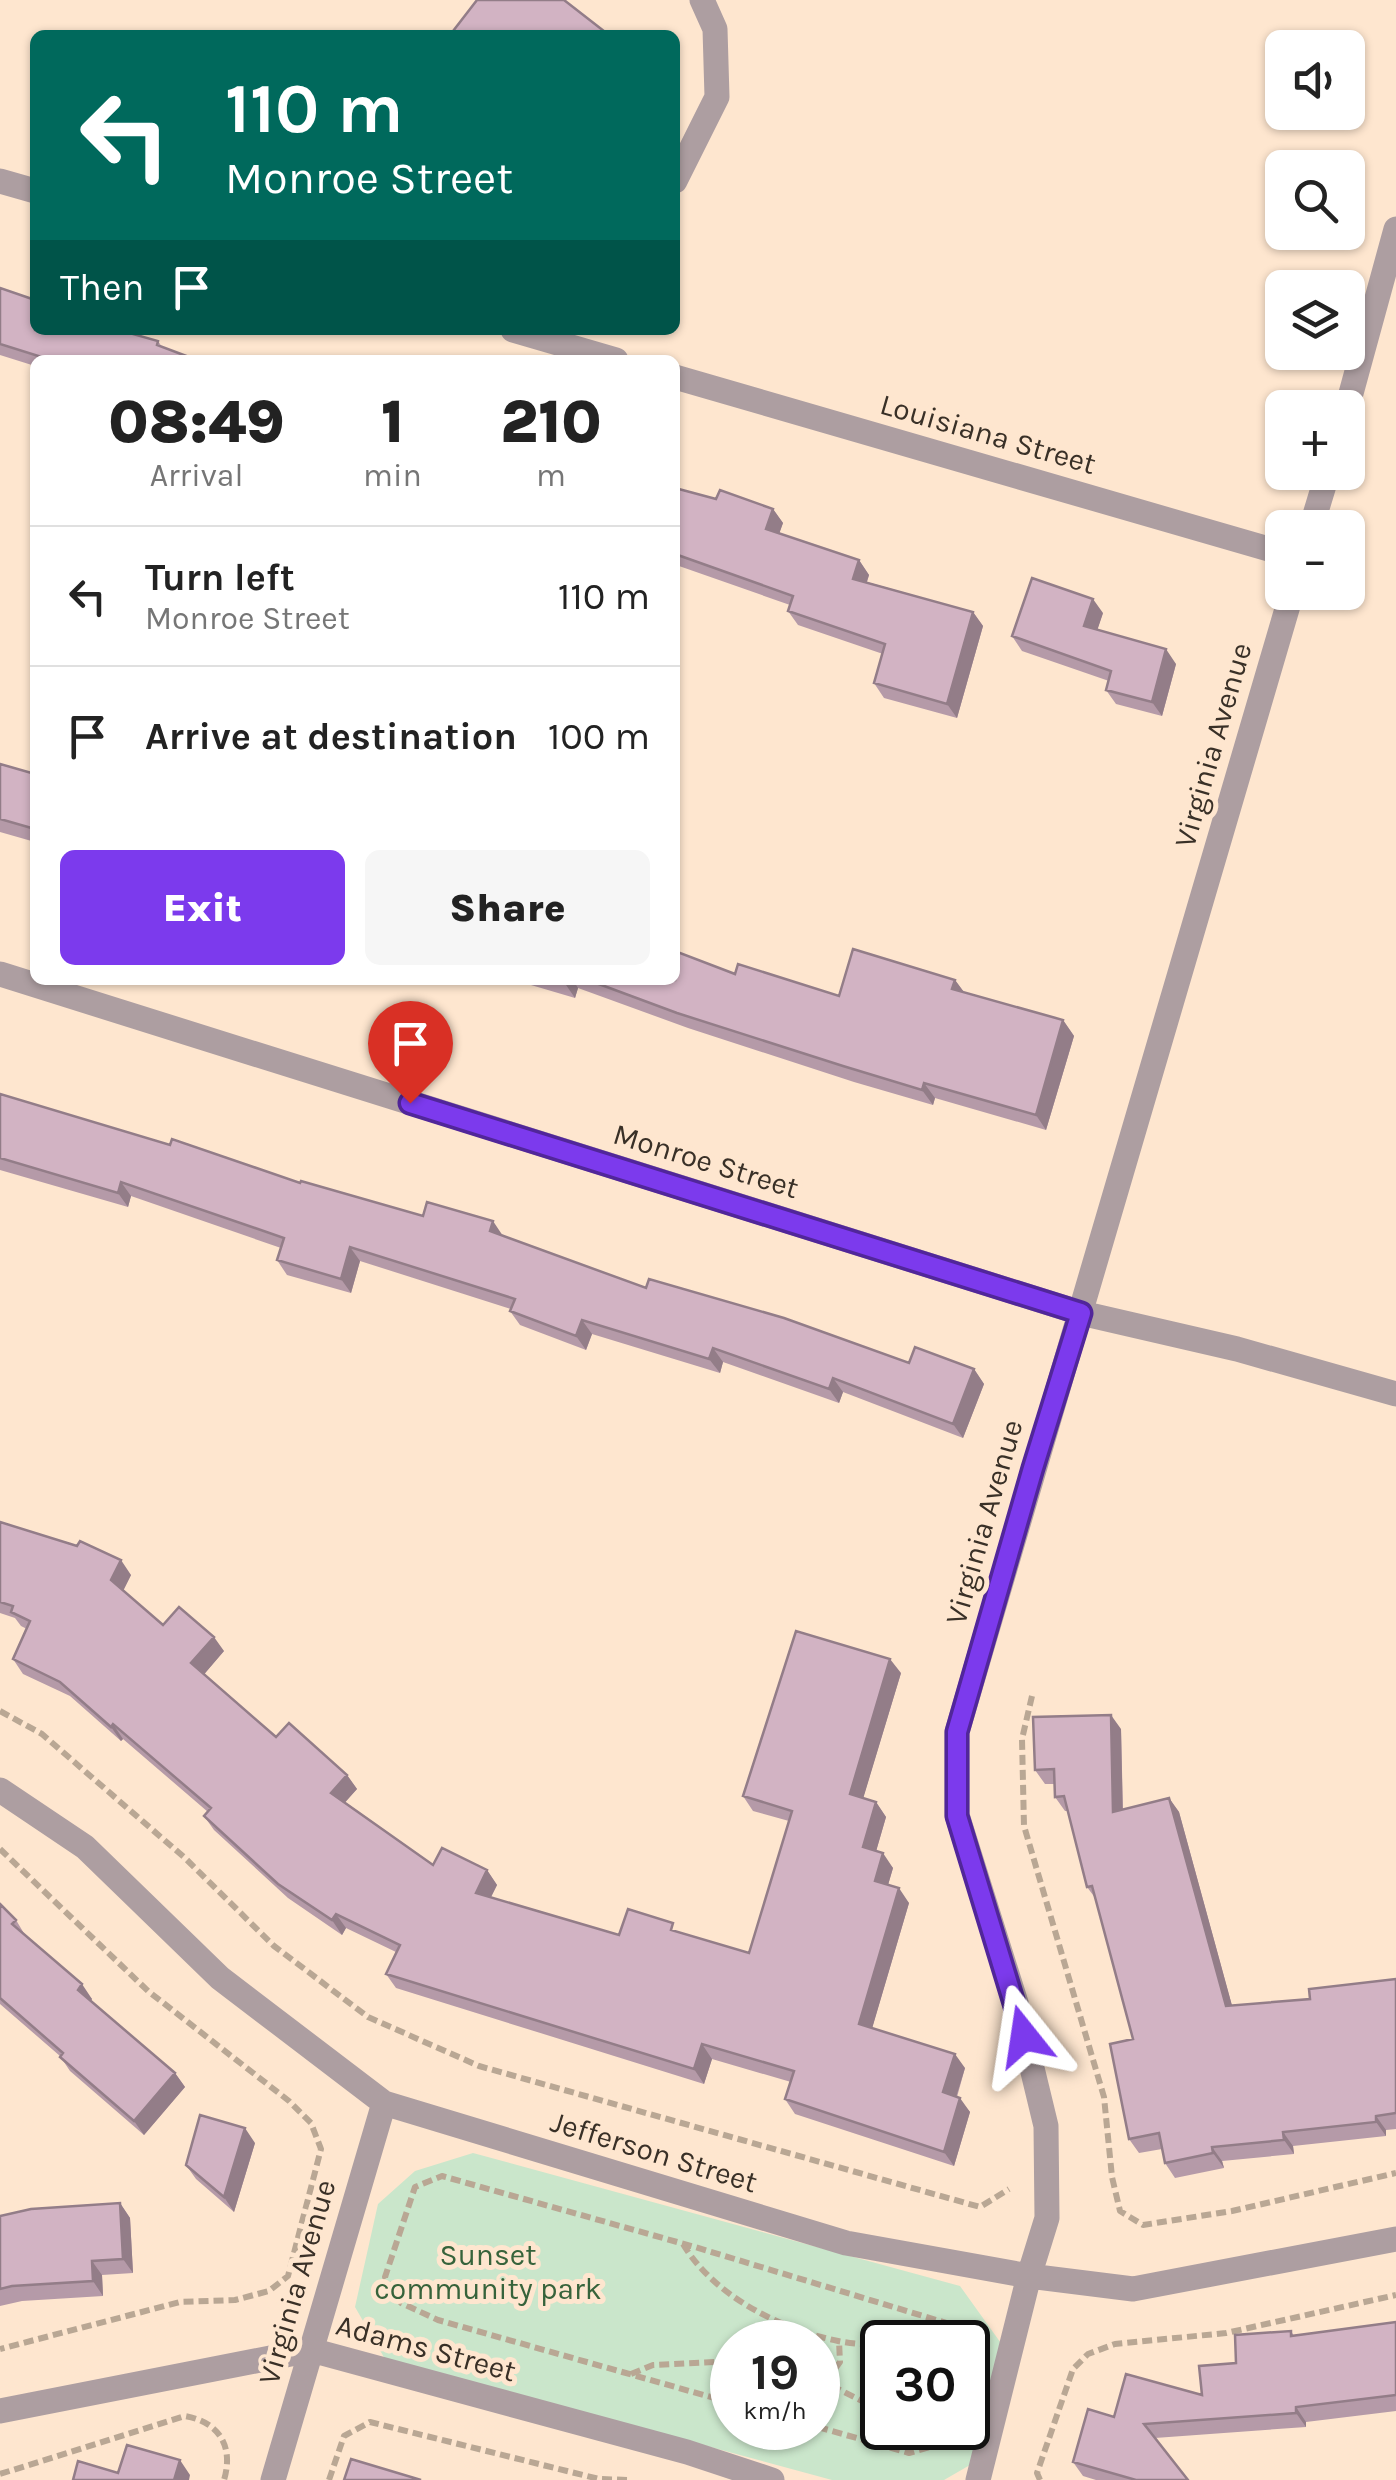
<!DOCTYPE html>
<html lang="en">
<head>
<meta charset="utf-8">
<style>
	body { margin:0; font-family:Karla,sans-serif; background:#f6f6f6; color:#222; height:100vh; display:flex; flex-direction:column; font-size:38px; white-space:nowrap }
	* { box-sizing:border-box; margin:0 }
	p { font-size:32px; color:#767676 }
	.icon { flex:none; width:55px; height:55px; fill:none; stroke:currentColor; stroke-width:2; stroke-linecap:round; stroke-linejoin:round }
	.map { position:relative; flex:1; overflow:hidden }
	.panel { position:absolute; left:30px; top:355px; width:650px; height:630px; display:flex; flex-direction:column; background:#fff; border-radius:15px; box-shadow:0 2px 8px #0004 }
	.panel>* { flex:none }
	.guide { position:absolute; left:30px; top:30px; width:650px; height:305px; border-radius:15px; box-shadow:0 2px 8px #0004; background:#00695c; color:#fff; overflow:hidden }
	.fabs { position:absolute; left:1265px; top:30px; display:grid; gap:20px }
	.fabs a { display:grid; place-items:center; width:100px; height:100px; border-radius:15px; background:#fff; box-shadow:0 2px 8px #0004; font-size:50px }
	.speed { position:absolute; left:710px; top:2320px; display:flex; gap:20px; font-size:50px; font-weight:700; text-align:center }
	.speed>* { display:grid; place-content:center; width:130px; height:130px; border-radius:50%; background:#fff; box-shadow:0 2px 8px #0004; line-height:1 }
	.speed small { font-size:25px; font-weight:400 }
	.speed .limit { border:5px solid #111; border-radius:15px; background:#fff; color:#111 }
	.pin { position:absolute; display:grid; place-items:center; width:85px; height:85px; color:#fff; margin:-102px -42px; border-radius:50% 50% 50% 0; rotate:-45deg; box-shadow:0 0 10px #0007 }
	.pin .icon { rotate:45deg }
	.me { position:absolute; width:110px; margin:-55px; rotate:345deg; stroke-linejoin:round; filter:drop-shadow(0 0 8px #0008) }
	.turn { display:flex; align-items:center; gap:35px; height:210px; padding:0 30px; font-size:45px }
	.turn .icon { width:130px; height:130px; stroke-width:2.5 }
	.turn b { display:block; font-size:70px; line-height:85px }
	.then { display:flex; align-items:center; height:95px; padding:0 30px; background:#0003; gap:20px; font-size:38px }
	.eta { display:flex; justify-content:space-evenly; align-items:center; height:170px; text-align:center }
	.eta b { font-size:60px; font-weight:800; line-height:70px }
	.cta { display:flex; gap:20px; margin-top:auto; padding:20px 30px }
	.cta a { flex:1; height:115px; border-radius:15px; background:#7c3aed; color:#fff; font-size:40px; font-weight:800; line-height:115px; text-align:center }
	.cta a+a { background:#f6f6f6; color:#222 }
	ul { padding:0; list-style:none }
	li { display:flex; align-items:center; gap:30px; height:140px; padding:0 30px; border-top:2px solid #e0e0e0 }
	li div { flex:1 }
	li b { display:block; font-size:38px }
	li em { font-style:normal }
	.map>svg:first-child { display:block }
	.green { fill:#cae6cb; fill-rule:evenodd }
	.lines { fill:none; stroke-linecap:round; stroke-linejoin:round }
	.path { stroke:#b9a794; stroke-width:6; stroke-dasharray:10 5; stroke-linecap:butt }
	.minor { stroke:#ad9ea1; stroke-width:25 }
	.wall { fill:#b59aa8 }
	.shaded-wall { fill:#937d88 }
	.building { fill:#d2b3c3; stroke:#937d88; stroke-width:2.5 }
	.route-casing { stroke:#51269a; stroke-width:25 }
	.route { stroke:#7c3aed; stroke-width:18 }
	.labels { text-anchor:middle; stroke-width:10; stroke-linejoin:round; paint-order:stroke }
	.street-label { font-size:30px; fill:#393027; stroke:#fee6cf }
	.park-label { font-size:30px; fill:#37633b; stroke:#fee6cf }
</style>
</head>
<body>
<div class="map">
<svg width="1396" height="2480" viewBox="0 0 1396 2480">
	<rect width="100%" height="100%" fill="#fee6cf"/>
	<path class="green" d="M473,2153l487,133 43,60 -33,119 -26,15h-112l-447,-121 -30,-52 23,-103 37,-33zM732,2342h86v86h-86zM882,2342h86v86h-86z"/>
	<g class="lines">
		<path class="path" d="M1032,1696l-10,43 2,87 80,271 8,80 8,34 23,14 89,-14 164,-38
			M0,1711l42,23 143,124 89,88 94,71 111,49 501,141 29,-18
			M0,1849l148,142 141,110 22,22 10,26 -33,127 -19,15 -34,9 -55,2 -180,47
			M683,2244c31,52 97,85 155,97 40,8 85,1 124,-9
			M772,2342l5,-21
			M631,2374l22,-9 79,-4
			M818,2379l64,32
			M826,2381l14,-19 -1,-21
			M732,2403l-294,-83 -37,-17 -16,-26 30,-90 27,-11 253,71 258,78 24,18
			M818,2427l91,26 42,-12v-3
			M903,2428l23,19
			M0,2474l185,-58c34,6 49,30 39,64
			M329,2480l15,-44 26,-14 229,57 30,1
			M1040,2480l-3,-7 36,-104 15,-15 27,-10 111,-11 170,-38"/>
		<path class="minor" d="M0,181l35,10
			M675,181l42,-84 -2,-68 -13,-29
			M513,330l103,30
			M675,377l607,176
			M1347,408l49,-179
			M1311,528l17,-56
			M0,974l1081,339 156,36 159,45
			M0,1790l85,57 135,131 164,125 462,140 183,33 104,13 263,-50
			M0,2411l311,-61 376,102 85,28
			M273,2480l111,-377
			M978,2480l51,-204 18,-58 -1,-92 -29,-120 -60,-191v-83l335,-1140"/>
	</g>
	<path class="wall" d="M0,288l35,42 123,11 4,6 35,13h-162v6l-35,-11z
		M675,488l41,11 57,10 10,14 -4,10 80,27 10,15 -2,7 106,30 10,14 -26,92 -73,-20 -10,-15 9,-29 -85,-29 -10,-14 2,-6 -111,-39 -4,13z
		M1103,613l-6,17 79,34 -14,52 -46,-12 -10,-14 3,-9 -87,-30 -10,-15z
		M0,764l35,10v68l-35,-10z
		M735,974l104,22 116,-16 9,12 99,28 11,16 -28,94 -111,-32 -2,7 -79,-23 -166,-54 -110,-40 -3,10 -61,-18h161z
		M0,1094l300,89 123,33 79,19 144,53 263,75 65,6 10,15 -21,54 -120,-46 -4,11 -116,-41 -3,11 -128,-39 -6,16 -66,-25 -10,-14 1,-2 -151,-48 -9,32 -64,-18 -10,-15 4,-12 -150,-52 -3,11 -128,-37z
		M0,1522l131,53 -8,16 40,34 61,26 -20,23 72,63 71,38 10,14 -12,13 88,63 54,5 10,15 -6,12 128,38 60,-3 70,21 40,-132 -36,-10 -10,-15 158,-123 -38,125 13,4 10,15 -10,34 17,17 -5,17 21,18 -37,125 93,40 -8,29 13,15 -16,54 -159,-52 -10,-15 6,-17 -79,-23 -8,25 -308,-96 -10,-14 10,-22 -50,-24 -4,7 -54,-37 -74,-68 -10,-14 4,-4 -85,-73 -2,2 -51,-45 -47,-22 -10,-15 14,-30 -6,-3 -6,-8 -15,-5z
		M1121,1729l2,81 46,-12 10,14 53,194 78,-7 86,-20v150l-10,1v6l-93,10 1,8 -72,7 2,7 -49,10 -10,-15 -3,-14 -23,4 -10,-14 4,-100 -37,-140 -9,-12 -19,-76h-3l-10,-14 -1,-13h-9l-10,-14z
		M0,1904l16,16 9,15 67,64 -1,2 84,72 10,14 -41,48 -74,-64 -10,-15 -60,-52z
		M255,2143l-21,69 -38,-33 -10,-14z
		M120,2203l10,15 3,55 -31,2 1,21 -81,5 -22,5v-90z
		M1396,2322v89l-90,11v5l-151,11 33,42h-92l-13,-4 -10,-14 41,-45 88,-22 34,-32 55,-32 3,5z"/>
	<path class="shaded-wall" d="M773,509l10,14 -7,20 -10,-14z
		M859,560l10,15 -6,18 -10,-14z
		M675,561l4,5 -4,13z
		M1093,599l10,14 -9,27 -10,-14z
		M973,612l10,14 -26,92 -10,-14z
		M1166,649l10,15 -14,52 -10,-14z
		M565,980h8l5,8 -3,10 -11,-16z
		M955,980l11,15 -14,-6z
		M1063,1020l11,16 -28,94 -10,-15z
		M924,1083l11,15 -2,7 -11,-15z
		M121,1182l10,14 -3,11 -10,-14z
		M493,1221l10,15 -13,-5z
		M350,1247l10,14 -9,32 -10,-14z
		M582,1320l10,14 -6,16 -10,-14z
		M713,1348l10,14 -3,11 -11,-14z
		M974,1369l10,15 -21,54 -10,-14z
		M833,1378l10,14 -4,11 -10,-14z
		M121,1560l10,15 -10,20 -10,-15z
		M214,1637l10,14 -23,27 -10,-15z
		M890,1659l11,14 -41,136 -10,-15z
		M1111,1715l10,14 2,97 -10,-14z
		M113,1724l10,15 -2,2 -10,-14z
		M347,1775l10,14 -16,18 -10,-14z
		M1169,1798l10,14 57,208 -10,-14z
		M876,1802l10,15 -13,45 -10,-15z
		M883,1853l10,15 -8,27 -10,-14z
		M487,1870l10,15 -11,22 -10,-14z
		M899,1888l10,15 -40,136 -10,-15z
		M336,1914l10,14 -4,7 -10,-15z
		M82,1984l10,15 -4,5 -10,-14z
		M702,2044l10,15 -8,25 -10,-15z
		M955,2054l10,14 -12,39 -10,-15z
		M175,2073l10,14 -41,48 -10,-14z
		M960,2098l10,14 -16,54 -10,-14z
		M1376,2116l10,14v6l-10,-14z
		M245,2128l10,15 -21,69 -10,-15z
		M1283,2132l10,14 1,8 -10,-14z
		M1212,2147l10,14 2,7 -11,-15z
		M120,2203l10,15 3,55 -10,-14z
		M92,2261l10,14 1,21 -10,-15z
		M1296,2407l10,15v5l-10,-14z
		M180,2460l10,15 -1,5h-15z"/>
	<path class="building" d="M477,0h87l45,35h-159z
		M0,288l35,12v30h84l39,11 -1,4 40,15h-146l-51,-16z
		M675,488l41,11 4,-9 53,19 -7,20 93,31 -6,19 120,33 -26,92 -73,-21 11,-39 -97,-33 5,-15 -118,-42z
		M1032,578l61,21 -9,27 82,23 -14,53 -46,-12 5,-19 -99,-35z
		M0,764l35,10v55l-35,-10z
		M853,949l102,31 -3,9 111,31 -27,95 -112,-32 -2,7 -79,-24 -166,-53 -89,-33h87v-29l60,23 3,-10 101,32z
		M0,1094l170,51 2,-6 128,44 1,-2 122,35 4,-14 66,19 -3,10 156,57 3,-9 135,39 125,45 6,-16 59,22 -21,55 -120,-46 -4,11 -116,-41 -4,11 -127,-39 -6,16 -66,-25 5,-12 -165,-52 -9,32 -64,-19 7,-22 -163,-56 -3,11 -118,-35z
		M0,1522l77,24 3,-5 41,19 -10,20 52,45 16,-18 35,30 -23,26 85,74 13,-14 58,52 -16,18 102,72 9,-17 45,22 -11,23 143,42 9,-26 45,14 -2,7 78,23 43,-142 -49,-15 53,-165 94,28 -40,135 26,8 -13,45 20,6 -8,28 24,7 -40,136 96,30 -12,38 17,6 -16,54 -159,-53 9,-28 -92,-27 -8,25 -308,-95 14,-29 -64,-31 -4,6 -54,-36 -74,-68 7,-8 -98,-84 -2,3 -51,-45 -47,-23 17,-38 -19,-9 2,-6 -13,-4z
		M1111,1715l2,97 56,-14 57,208 84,-7 -1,-10 87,-10v134l-20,3v6l-93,10 1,8 -72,7 1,6 -48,10 -6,-30 -30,6 -19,-95 23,-5 -41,-153 -5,1 -23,-91 -9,1 -1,-28 -19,1 -2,-53z
		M0,1904l16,16 -4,4 70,60 -4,6 97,83 -41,48 -74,-64 3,-4 -63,-55z
		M200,2115l45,13 -21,69 -38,-32z
		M120,2203l3,56 -31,2 1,20 -81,5 -12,3v-73l31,-7z
		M1396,2322v73l-100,12v6l-152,11 44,56h-52l-63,-18 15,-53 26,8 12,-43 76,21 -3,-29 37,-3 -1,-28 56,-4v5z
		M127,2445l53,15 -6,20h-101l5,-19 40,12z
		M351,2459l70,21h-77z"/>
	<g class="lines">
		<g class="route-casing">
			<path id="route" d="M410,1103l671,210 -48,155 -76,264v84l67,220"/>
		</g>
		<use href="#route" class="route"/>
	</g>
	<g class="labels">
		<g class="street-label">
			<text transform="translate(988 434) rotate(16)" y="10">Louisiana Street</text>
			<text transform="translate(1213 745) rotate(-74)" y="10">Virginia Avenue</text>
			<text transform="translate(706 1161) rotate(17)" y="10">Monroe Street</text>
			<text transform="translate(984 1522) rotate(-74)" y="10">Virginia Avenue</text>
			<text transform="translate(654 2152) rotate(17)" y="10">Jefferson Street</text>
			<text transform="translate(297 2282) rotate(-74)" y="10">Virginia Avenue</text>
			<text transform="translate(426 2348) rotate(15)" y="10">Adams Street</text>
		</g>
		<g class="park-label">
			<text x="488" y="2265">Sunset<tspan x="488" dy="34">community park</tspan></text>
		</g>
	</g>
</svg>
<div class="fabs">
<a><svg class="icon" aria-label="sound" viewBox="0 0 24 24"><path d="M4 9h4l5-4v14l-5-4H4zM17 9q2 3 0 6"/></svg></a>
<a><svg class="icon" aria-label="search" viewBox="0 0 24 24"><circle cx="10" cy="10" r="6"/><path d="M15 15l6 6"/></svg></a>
<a><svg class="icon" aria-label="layers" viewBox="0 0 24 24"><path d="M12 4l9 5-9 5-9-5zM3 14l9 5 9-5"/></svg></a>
<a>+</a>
<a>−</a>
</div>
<div class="speed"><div>19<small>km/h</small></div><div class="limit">30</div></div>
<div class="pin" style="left:410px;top:1103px;background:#d93025"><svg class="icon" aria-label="arrive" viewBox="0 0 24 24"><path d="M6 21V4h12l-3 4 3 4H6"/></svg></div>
<svg class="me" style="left:1024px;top:2036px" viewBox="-20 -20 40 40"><path d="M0-17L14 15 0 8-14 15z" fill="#7c3aed" stroke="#fff" stroke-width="4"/></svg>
<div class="guide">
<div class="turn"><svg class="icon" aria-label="left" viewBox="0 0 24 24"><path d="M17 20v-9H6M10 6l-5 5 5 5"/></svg><div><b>110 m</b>Monroe Street</div></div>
<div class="then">Then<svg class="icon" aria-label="arrive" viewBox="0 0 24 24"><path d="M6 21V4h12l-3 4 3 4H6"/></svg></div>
</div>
<section class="panel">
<div class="eta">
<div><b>08:49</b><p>Arrival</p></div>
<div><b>1</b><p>min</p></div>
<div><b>210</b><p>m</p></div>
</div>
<ul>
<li><svg class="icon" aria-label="left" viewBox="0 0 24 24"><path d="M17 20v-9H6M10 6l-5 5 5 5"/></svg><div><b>Turn left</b><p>Monroe Street</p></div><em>110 m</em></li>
<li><svg class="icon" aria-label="arrive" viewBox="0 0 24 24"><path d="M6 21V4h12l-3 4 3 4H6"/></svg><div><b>Arrive at destination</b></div><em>100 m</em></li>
</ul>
<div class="cta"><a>Exit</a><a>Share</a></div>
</section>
</div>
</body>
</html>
